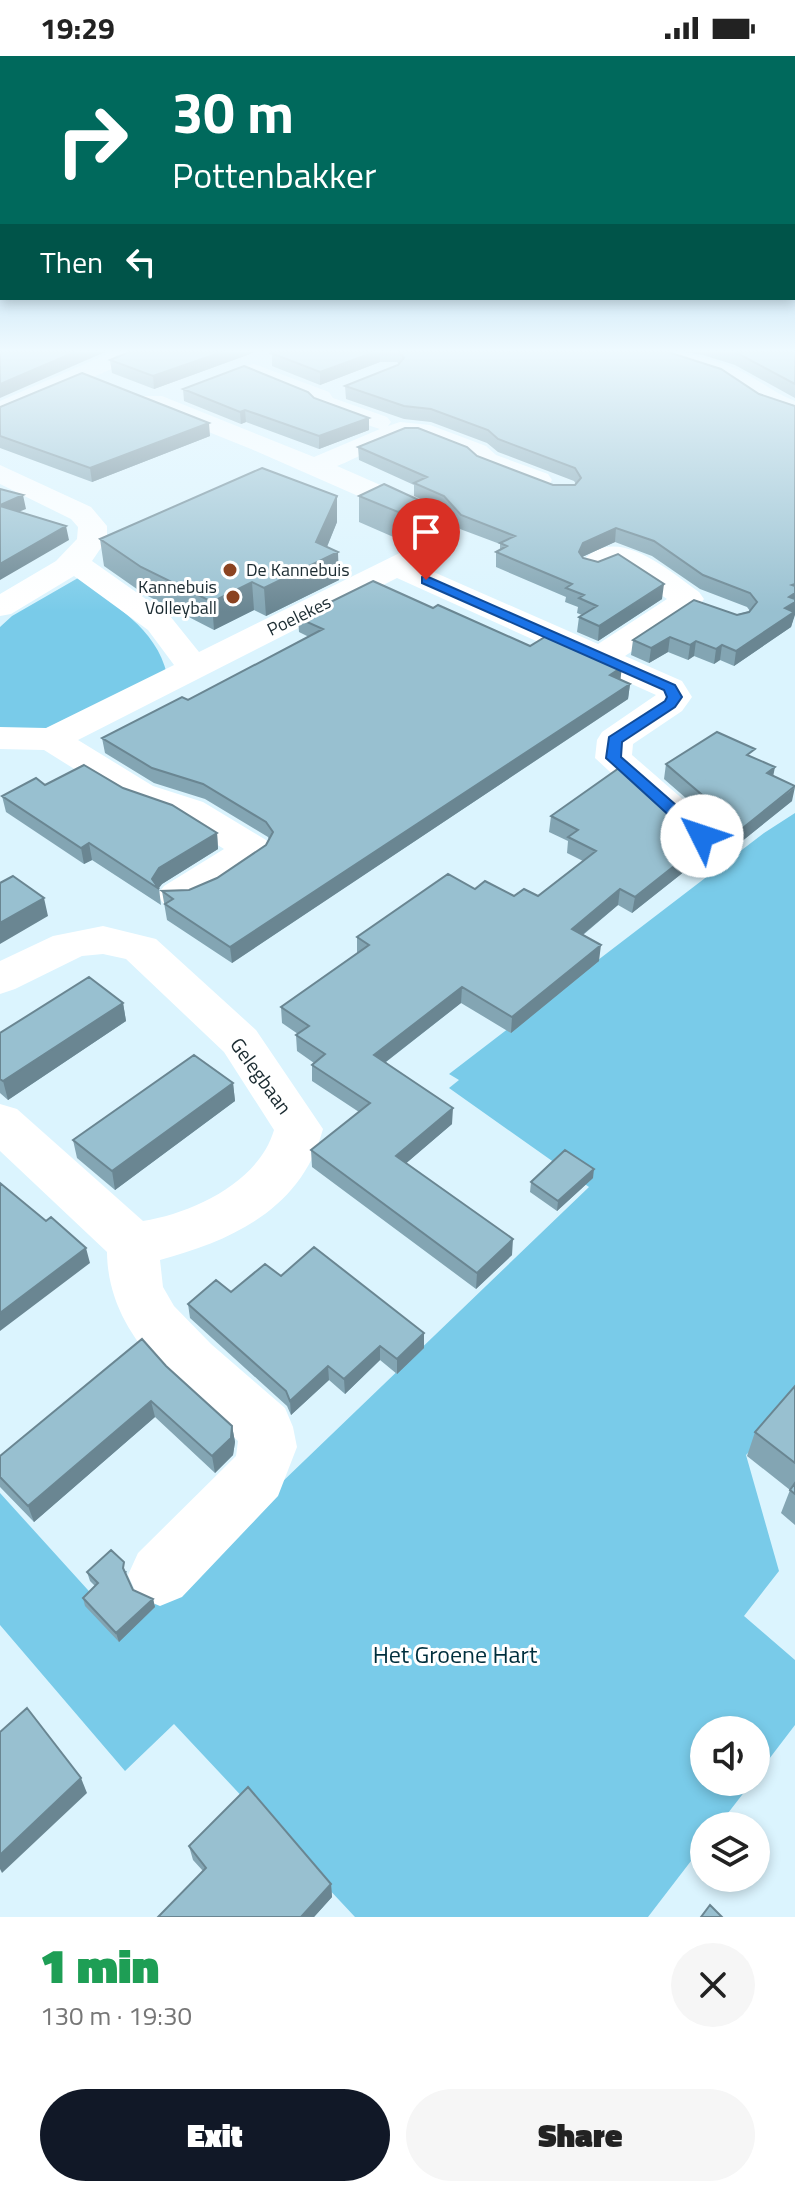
<!DOCTYPE html>
<html lang="en">
<head>
<meta charset="utf-8">
<style>
	body { margin:0; font-family:"Titillium Web",sans-serif; background:#f6f6f6; color:#222; height:100vh; display:flex; flex-direction:column; font-size:30px; white-space:nowrap }
	* { box-sizing:border-box; margin:0 }
	p { font-size:26px; color:#767676 }
	.icon { flex:none; width:44px; height:44px; fill:none; stroke:currentColor; stroke-width:2; stroke-linecap:round; stroke-linejoin:round }
	.map { position:relative; height:1861px; overflow:hidden }
	.panel { display:flex; flex-direction:column; background:#fff; flex:1 }
	.panel>* { flex:none }
	.hud { position:absolute; left:0px; top:0px; width:796px; height:244px; box-shadow:0 4px 12px #0003; background:#00695c; color:#fff; overflow:hidden }
	.fabs { position:absolute; left:690px; top:1660px; display:grid; gap:16px }
	.fabs a { display:grid; place-items:center; width:80px; height:80px; border-radius:50%; background:#fff; box-shadow:0 4px 12px #0003; font-size:40px }
	.pin { position:absolute; display:grid; place-items:center; width:68px; height:68px; color:#fff; margin:-82px -34px; border-radius:50% 50% 50% 0; rotate:-45deg; box-shadow:0 0 8px #0007 }
	.pin .icon { rotate:45deg }
	.me { position:absolute; width:88px; margin:-44px; rotate:311deg; stroke-linejoin:round; filter:drop-shadow(0 0 6px #0008) }
	.turn { display:flex; align-items:center; gap:28px; height:168px; padding:0 40px; font-size:36px }
	.turn .icon { width:104px; height:104px; stroke-width:2.5 }
	.turn b { display:block; font-size:56px; line-height:68px }
	.then { display:flex; align-items:center; height:76px; padding:0 40px; background:#0003; gap:16px; font-size:30px }
	.round { display:grid; place-items:center; flex:none; width:84px; height:84px; border-radius:42px; background:#f6f6f6 }
	.summary { display:flex; align-items:center; justify-content:space-between; height:136px; padding:0 40px }
	h1 { font-size:48px; font-weight:800; line-height:60px; color:#1e9e55 }
	.action { display:flex; gap:16px; margin-top:auto; padding:16px 40px }
	.action a { flex:1; height:92px; border-radius:48px; background:#111827; color:#fff; font-size:32px; font-weight:800; line-height:92px; text-align:center }
	.action a+a { background:#f6f6f6; color:#222 }
	.status { display:flex; justify-content:space-between; align-items:center; height:56px; padding:0 40px; background:#fff; direction:ltr }
	.status svg { height:22px; fill:currentColor }
	.map>svg:first-child { display:block }
	.green { fill:#79cbe9 }
	.lines { fill:none; stroke-linecap:round; stroke-linejoin:round }
	.minor { fill:#fff; fill-rule:evenodd }
	.wall { fill:#83a5b3 }
	.shaded-wall { fill:#6a8692 }
	.building { fill:#98c0d0; stroke:#6a8692; stroke-width:2 }
	.route { fill:#1a73e8; stroke:#114b97; stroke-width:2 }
	.poi-dot { fill:#8b4321; stroke:#fff; stroke-width:3 }
	.labels { text-anchor:middle; stroke-width:6; stroke-linejoin:round; paint-order:stroke }
	.far-poi-label { font-size:18px; fill:#1b2b31; stroke:#fff; text-anchor:start }
	.far-street-label { font-size:18px; fill:#1b2b31; stroke:#fff }
	.street-label { font-size:20px; fill:#1b2b31; stroke:#fff }
	.near-park-label { font-size:24px; fill:#002f3d; stroke:#fff }
</style>
</head>
<body>
<div class="status"><b>19:29</b><svg viewBox="0 0 49 12"><path d="M0 12V9h3v3zM5 12V6h3v6zM10 12V3h3v9zM15 12V0h3v12zM26 1h20v11H26zM47 4h2v5h-2z"/></svg></div>
<div class="map">
<svg width="795" height="1861" viewBox="0 0 795 1861">
	<rect width="100%" height="100%" fill="#dbf4fe"/>
	<path class="green" d="M78,522c36,27 78,50 89,96 -55,28 -103,59 -167,61v-108l12,-11z
		M795,757v593l-49,49 33,116 -35,45 51,44v65l-39,51v-46h-52v52h48l-34,44h-14v18l-56,73h-293l-181,-193 -49,47 -125,-146v-132l126,139 463,-445 -140,-99 10,-8 -10,-6 315,-241z"/>
	<g class="lines">
		<path class="minor" d="M112,296h31l-4,5 -139,61v-17z
			M649,296c30,0 57,4 85,16 22,9 39,25 61,33v16l-37,-13 -38,-25 -67,-22z
			M254,308l75,28 4,6 54,19 4,5 -3,4 12,-4 30,3 56,21 10,9 52,19 4,6 -4,6c-44,11 -101,-55 -143,-48 -22,4 -47,20 -68,28l105,46 17,20 -8,18 -31,16 178,78 69,-45 -50,-34 -22,9 -11,-3 -4,-6c32,-46 89,6 119,27l5,7 -5,7 -74,50 57,25 10,16 -10,14 -49,33 -1,11 84,73 6,8 -6,8 -14,4 -14,-4 -93,-86 2,-18 5,-8 54,-37 -259,-117 -319,162 75,46 50,16 63,38 6,9 -6,9c-29,18 -67,55 -102,46l-7,-9 7,-9 60,-37 -49,-31 -48,-16 -83,-52 -44,-1v-22l46,1 128,-63 -26,-35 -74,-54 -63,38 -11,2v-22l56,-33 21,-22 1,-12 -7,-8 -71,-35v-19l91,42 16,19v13l-15,22 78,55 29,36 229,-113 1,-6 -7,-9 -171,-75 -107,-43 -3,-5 3,-5h18l152,61 66,-28 -65,-21 -4,-6 -65,-26 -4,-5 4,-5z
			M103,870l53,13 100,91 67,99c-21,79 -89,111 -163,131l3,27 11,19 37,38 74,64 8,19 4,20 -19,49 -96,101 -22,9 -22,-9 -10,-22 10,-22 98,-97 2,-15c-58,-54 -130,-103 -131,-189l-107,-101v-47l17,5 126,112c50,-8 116,-39 131,-91l-50,-78 -98,-93 -23,-5 -21,2 -67,33 -15,5v-33l53,-25z"/>
	</g>
	<path class="wall" d="M272,296h396l126,264 -3,11 -57,39 -14,-6 -6,4 -20,-8 -6,4 -20,-8 -19,11 -18,-8 2,-15 117,-29 -3,-4 -47,-18 -48,-33 -37,-14 -33,15 80,42 -64,42 -21,-9 2,-15 3,-2 -5,-2 1,-6 -13,-5 1,-5 -70,-30v-15l4,-2v-6l-40,-15 -17,-20 -29,-13v-11l-55,-25 -1,-13 119,9 76,29h22l1,-1 -2,-3 -76,-29 -11,-9 -56,-21 -27,-3 -58,-20 -1,-13 53,-21 1,-1 -2,-2h-17l-60,23 -48,-19z
		M685,296h110v46l-60,-33 -32,-10z
		M250,298l-96,35 -42,-16 -2,-13z
		M183,333l131,9 55,20v12l-50,19 -73,-27 -5,2 -57,-23z
		M0,351l210,29 -118,46 -92,-34z
		M384,428l37,44 -23,11 -39,-17v-26z
		M337,466l-10,25 12,33 -73,36 -12,-6 -40,20 -70,-36 -40,-28 -4,-27z
		M433,552l97,38 92,21 -2,13 10,4 -2,15 -396,264 -65,-43 -5,-29 27,-1 28,-12 49,-33 3,-5 -1,-3 -63,-38 -51,-16 -49,-30 -3,-15 86,-38 121,-63 -10,-5 -1,-14z
		M753,702l20,18 19,25 -56,45 -12,-6v-6l-6,-8 -54,-47 2,-15z
		M45,729l78,3 94,45 1,16 -56,35 -3,4 2,17 -69,-45 -8,4 -78,-52 -4,-16z
		M551,760l138,14 15,5 13,-3 -3,16 -82,65 -14,-8 -35,30 16,26 -88,72 -50,-30 -75,59 66,62 -46,39 106,92 -36,34 -164,-122 -1,-17 48,-38 -47,-31v-16l2,-2 -17,-12 -1,-16 2,-1 -16,-11 -1,-16 76,-54v-16l118,-48 39,7h24l45,-35 -16,-8 1,-12 -19,-9z
		M123,947l3,18 -118,79 -8,-7v-60z
		M233,1027l2,18 -120,89 -38,-32 -4,-18z
		M593,1122l-36,33 -27,-19 1,-10z
		M281,1220l143,57v15l-27,26 -17,-14 -35,34 -16,-14 -38,35 -4,-9 -97,-88 -2,-14 43,-12z
		M166,1310l66,60 3,16 -2,13 -18,18 -60,-56 -121,105 -34,-35v-31z
		M795,1330v139l-14,-12 9,-23 -43,-34 8,-24z
		M127,1515l-1,3 7,16 20,9 2,8 -36,35 -34,-36 -2,-8 12,-12 -5,-5 -3,-9z
		M189,1790l142,38 1,13 -18,20h-156l45,-46 -10,-11z"/>
	<path class="shaded-wall" d="M75,296h30l-105,46v-14z
		M222,296h31l-3,2 -96,35 -1,-13z
		M375,296h5v10l-60,23v-13z
		M245,354l1,12 -5,2 -1,-12z
		M369,362v12l-50,19v-13z
		M209,367l1,13 -118,46 -2,-14z
		M23,439l3,14 -25,10 -1,-14z
		M337,440v26l-16,39 17,-9 1,28 -73,36 -2,-28 52,-46z
		M421,445v27l-23,11v-27z
		M66,470l3,14 -69,40v-16z
		M616,472l-1,14 -33,15 -3,-5 4,-9z
		M795,523v36l-4,12 -57,39 2,-15z
		M252,526l2,28 -40,20 -2,-28z
		M664,528l-2,15 -64,42 1,-15z
		M670,581l-2,15 -19,11 2,-15z
		M696,585l-2,15 -6,4 2,-15z
		M722,589l-2,15 -6,4 2,-15z
		M622,611l-2,15 -10,-7z
		M630,628l-2,15 -396,264 -2,-16z
		M775,711l-3,15 -5,-9z
		M795,731l-3,14 -56,45 3,-15z
		M717,776l-3,16 -82,65 3,-16z
		M217,777l1,16 -56,35 -4,5 -6,-10 7,-11z
		M89,787l3,17 -8,4 -3,-16z
		M620,833l-2,16 -48,40 2,-16z
		M44,842l4,18 -48,28v-21z
		M601,889l-2,16 -88,72 1,-16z
		M462,931l-1,16 -87,68v-16z
		M123,947l3,18 -118,79 -5,-19z
		M233,1027l2,18 -120,89 -3,-19z
		M453,1052l-1,16 -56,48v-16z
		M594,1113l-1,9 -36,33 1,-10z
		M513,1183l-1,16 -36,34 1,-16z
		M86,1192l4,15 -90,68v-18z
		M424,1277v15l-27,26v-15z
		M380,1290v14l-35,34 -1,-15z
		M328,1310l1,14 -38,35 -1,-14z
		M151,1345l4,16 -121,105 -6,-16z
		M232,1370l3,16 -2,13 -18,18 -3,-17z
		M153,1543l2,8 -36,35 -3,-9z
		M81,1722l6,15 -85,80 -2,-4v-14z
		M331,1828l1,13 -18,20h-13z"/>
	<path class="building" d="M0,296h75l-75,32z
		M129,296h93l-69,24 -43,-16z
		M272,296h103l-55,20 -49,-19z
		M399,296h269l53,17 38,25 36,12v178l-3,1 3,1v7l-6,4 6,2v3l-10,6 9,4 -58,39 -14,-6 -6,4 -20,-8 -6,4 -20,-8 -19,11 -18,-8 61,-40 43,15 12,-3 8,-10 -7,-9 -47,-18 -49,-34 -38,-13 -33,15 -4,9 4,6 15,4 20,-8 46,30 -65,42 -20,-9 18,-11 -18,-8 5,-3 -18,-7 6,-4 -76,-32 11,-6 -7,-3 15,-7 -54,-21 -17,-19 -30,-13 13,-6 -69,-30 47,-19h13l49,19 10,9 76,29h22l6,-7 -6,-10 -77,-29 -10,-9 -57,-21 -27,-3 -59,-20 53,-21 6,-7z
		M734,296h61v32l-58,-31z
		M244,310l64,26 6,6 55,20 -50,18 -74,-26 -5,2 -57,-23z
		M82,317l127,50 -119,45 -90,-32v-29z
		M262,412l75,28 -21,46 22,10 -74,36 -12,-6 -40,20 -71,-35 -41,-28z
		M384,428l37,17 -23,11 -39,-16z
		M0,433l23,6 -23,10z
		M0,450l66,20 -66,38z
		M373,525l60,27 5,-3 92,41 18,-11 74,32 -12,8 20,9 -400,263 -65,-43 8,-5 -11,-8 27,-1 28,-12 49,-33 7,-13 -7,-10 -63,-38 -51,-16 -50,-30 80,-41 6,3 135,-71 -25,-11z
		M717,676l38,17 -8,6 28,12 -8,6 28,13 -56,45 -12,-6v-6l-6,-8 -55,-47z
		M84,709l39,23 49,17 45,28 -58,35 -7,11 7,10 -70,-46 -8,5 -79,-52 34,-18 9,7z
		M619,712l70,62 15,5 13,-3 -82,65 -15,-8 -48,40 29,16 -89,72 -50,-30 -88,68 79,53 -57,48 117,83 -36,34 -166,-123 59,-47 -58,-38 13,-11 -29,-19 13,-9 -28,-19 88,-62 -12,-8 91,-63 27,15 10,-8 29,15 10,-7 14,7 58,-45 -28,-14 10,-7 -27,-14z
		M13,820l31,22 -44,25v-40z
		M89,921l34,26 -120,78 -3,-2v-46z
		M194,999l39,28 -121,88 -39,-31z
		M565,1094l29,19 -36,32 -27,-19z
		M0,1127l46,38 5,-4 35,31 -86,65z
		M314,1191l110,86 -27,26 -17,-13 -36,33 -16,-13 -38,35 -4,-10 -98,-87 28,-24 15,12 34,-28 16,12z
		M142,1283l24,27 66,60 -1,12 -19,18 -61,-55 -123,105 -28,-29v-21z
		M795,1330v77l-40,-31z
		M795,1427v11l-5,-4z
		M111,1494l13,12 -1,6 10,22 20,9 -37,34 -33,-35 15,-15 -11,-11z
		M27,1652l54,70 -81,77v-123z
		M248,1731l83,97 -30,33h-143l48,-49 -17,-22z
		M710,1849l12,12h-21z"/>
	<linearGradient id="sky" x2="0" y2="1"><stop stop-color="#64adda"/><stop offset="0.53" stop-color="#effaff"/><stop offset="1" stop-color="#effaff" stop-opacity="0"/></linearGradient>
	<rect width="795" height="556" fill="url(#sky)"/>
	<path class="route" d="M426,520l249,109 7,12 -7,10 -53,35 -1,15 87,76v7h-12l-90,-82 3,-21 56,-36 2,-4 -3,-7 -242,-107v-6z"/>
	<g class="poi-dot">
		<circle cx="230" cy="514" r="8"/>
		<circle cx="233" cy="541" r="8"/>
	</g>
	<g class="labels">
		<g class="far-poi-label">
			<text x="246" y="520">De Kannebuis</text>
			<text x="217" y="537" text-anchor="end">Kannebuis<tspan x="217" dy="21">Volleyball</tspan></text>
		</g>
		<g class="far-street-label">
			<text transform="translate(299 560) rotate(-26)" y="6">Poelekes</text>
		</g>
		<g class="street-label">
			<text transform="translate(261 1020) rotate(54)" y="7">Gelegbaan</text>
		</g>
		<g class="near-park-label">
			<text x="455" y="1607">Het Groene Hart</text>
		</g>
	</g>
</svg>
<div class="fabs">
<a><svg class="icon" aria-label="sound" viewBox="0 0 24 24"><path d="M4 9h4l5-4v14l-5-4H4zM17 9q2 3 0 6"/></svg></a>
<a><svg class="icon" aria-label="layers" viewBox="0 0 24 24"><path d="M12 4l9 5-9 5-9-5zM3 14l9 5 9-5"/></svg></a>
</div>
<div class="pin" style="left:426px;top:524px;background:#d93025"><svg class="icon" aria-label="arrive" viewBox="0 0 24 24"><path d="M6 21V4h12l-3 4 3 4H6"/></svg></div>
<svg class="me" style="left:702px;top:780px" viewBox="-20 -20 40 40"><circle r="19" fill="#fff"/><path d="M0-13L10 11 0 6-10 11z" fill="#1a73e8"/></svg>
<div class="hud">
<div class="turn"><svg class="icon" aria-label="right" viewBox="0 0 24 24"><path d="M7 20v-9h11M14 6l5 5-5 5"/></svg><div><b>30 m</b>Pottenbakker</div></div>
<div class="then">Then<svg class="icon" aria-label="left" viewBox="0 0 24 24"><path d="M17 20v-9H6M10 6l-5 5 5 5"/></svg></div>
</div>
</div>
<section class="panel">
<div class="summary"><div><h1>1 min</h1><p>130 m · 19:30</p></div><a class="round"><svg class="icon" aria-label="close" viewBox="0 0 24 24"><path d="M6 6l12 12M18 6L6 18"/></svg></a></div>
<div class="action"><a>Exit</a><a>Share</a></div>
</section>
</body>
</html>
